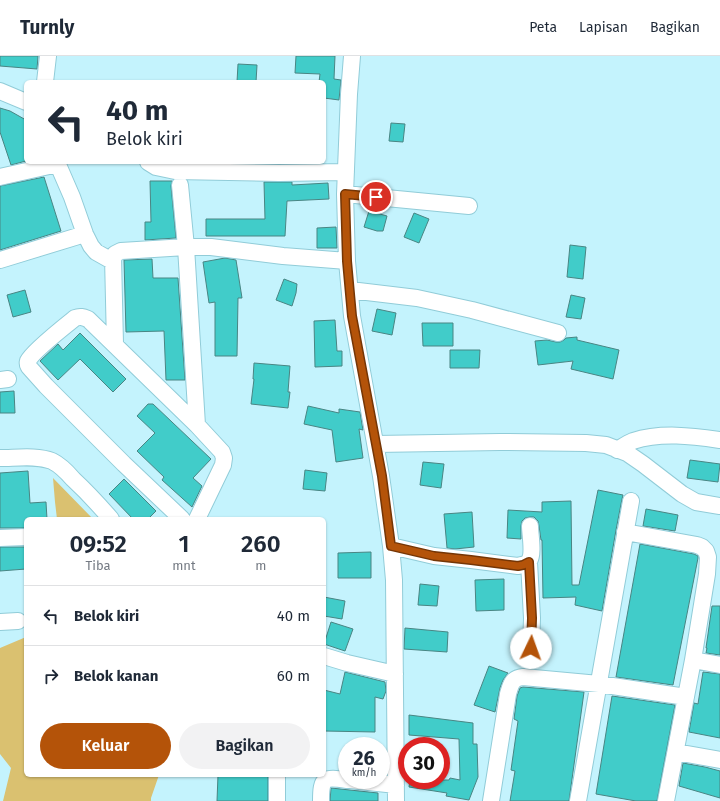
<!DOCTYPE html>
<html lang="id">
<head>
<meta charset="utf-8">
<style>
	body { margin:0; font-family:"Fira Sans",sans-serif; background:#f2f2f3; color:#1f2937; height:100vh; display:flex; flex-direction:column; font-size:15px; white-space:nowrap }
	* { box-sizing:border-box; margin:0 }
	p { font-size:13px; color:#747a83 }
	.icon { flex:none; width:22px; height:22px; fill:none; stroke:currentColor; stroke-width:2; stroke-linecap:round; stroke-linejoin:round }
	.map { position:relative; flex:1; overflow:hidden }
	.panel { position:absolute; left:24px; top:461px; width:302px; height:260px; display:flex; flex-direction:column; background:#fff; border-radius:6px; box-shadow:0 1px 3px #0004 }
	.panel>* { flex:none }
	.banner { position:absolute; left:24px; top:24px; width:302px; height:84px; border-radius:6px; box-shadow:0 1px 3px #0004; background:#fff; color:#1f2937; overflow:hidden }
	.speed { position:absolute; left:338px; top:681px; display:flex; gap:8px; font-size:20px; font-weight:700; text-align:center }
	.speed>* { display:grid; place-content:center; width:52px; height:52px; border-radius:50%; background:#fff; box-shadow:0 1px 3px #0004; line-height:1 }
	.speed small { font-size:10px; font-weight:400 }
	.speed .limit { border:6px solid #d22; background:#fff; color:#111 }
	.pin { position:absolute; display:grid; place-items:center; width:34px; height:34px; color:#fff; margin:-17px; border:2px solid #fff; border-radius:50%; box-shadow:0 1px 4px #0007 }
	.me { position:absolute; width:44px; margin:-22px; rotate:3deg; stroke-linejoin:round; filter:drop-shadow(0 0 3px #0008) }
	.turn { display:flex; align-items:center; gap:14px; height:84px; padding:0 16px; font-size:18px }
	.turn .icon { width:52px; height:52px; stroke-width:2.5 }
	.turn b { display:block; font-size:28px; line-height:34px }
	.eta { display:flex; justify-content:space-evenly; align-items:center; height:68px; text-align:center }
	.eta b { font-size:24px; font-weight:600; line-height:28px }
	.primary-button { display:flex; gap:8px; margin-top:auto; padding:8px 16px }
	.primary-button a { flex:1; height:46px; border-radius:24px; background:#b45309; color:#fff; font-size:16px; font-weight:600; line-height:46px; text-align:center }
	.primary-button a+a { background:#f2f2f3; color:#1f2937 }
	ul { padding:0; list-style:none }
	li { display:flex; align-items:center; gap:12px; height:60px; padding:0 16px; border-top:1px solid #e0e1e3 }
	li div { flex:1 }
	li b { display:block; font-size:15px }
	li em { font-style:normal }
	header { display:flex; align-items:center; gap:24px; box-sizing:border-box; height:56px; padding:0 20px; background:#fff; border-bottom:1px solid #e0e1e3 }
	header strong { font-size:19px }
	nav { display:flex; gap:22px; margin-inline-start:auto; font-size:14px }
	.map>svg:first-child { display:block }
	.green { fill:#dac170 }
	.building { fill:#41ccc9; stroke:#498583 }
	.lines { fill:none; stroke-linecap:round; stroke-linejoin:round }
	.minor-casing { stroke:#91ccd8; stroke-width:18 }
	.minor { stroke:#fff; stroke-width:16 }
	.route-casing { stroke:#753606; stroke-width:10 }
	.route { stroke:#b45309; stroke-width:7 }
</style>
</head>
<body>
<header>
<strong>Turnly</strong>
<nav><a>Peta</a><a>Lapisan</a><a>Bagikan</a></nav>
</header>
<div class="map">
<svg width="720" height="745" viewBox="0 0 720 745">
	<rect width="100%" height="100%" fill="#c4f3fd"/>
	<path class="green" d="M53,422l40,41h-36l-2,-17z
		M26,581v138h133l-8,23v3h-148l8,-33 -11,-14v-106z"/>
	<path class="building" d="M0,0h38l-1,13 -37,-3z
		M296,0h39l-1,23 7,1 -2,20 -15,-2v-16h-5l1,-8 -25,-1z
		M238,8l19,1 -1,17h-19z
		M0,52l10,3 16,9v41l-15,4 -11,-33z
		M391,67l14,1 -2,18 -14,-1z
		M44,121l17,54 -61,19v-64z
		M150,125h22l-1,5 5,52 -31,2v-18h6z
		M264,126h28v3l36,-2 1,16 -42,2 -2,35h-79v-17h59z
		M369,155l18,5 -4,15h-6l-13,-4z
		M414,157l15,6 -10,24 -15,-6z
		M336,171l1,21h-20v-20z
		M570,189l16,2 -3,32 -16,-2z
		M225,202l11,2 6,38h-4l-1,58h-22v-54l-6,1 -6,-41z
		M152,203l1,19h25l7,102h-19l-2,-49 -38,1 -2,-72z
		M284,223l13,5 -1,9 -4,13 -16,-6z
		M25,234l6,22 -18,5 -6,-22z
		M571,239l14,3 -4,21 -15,-2z
		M377,253l19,4 -4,22 -20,-4z
		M335,264l2,31h5v15l-27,1 -1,-46z
		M422,267h31v23h-30z
		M80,277l46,46 -13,13 -33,-33 -22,21 -18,-19 18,-17 5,6z
		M577,281v3l42,10 -6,29 -42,-10 2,-8 -35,4 -3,-24 12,-1 9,2h4l4,-2 2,-2z
		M450,294h30l-1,18h-29z
		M254,307l36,3 -2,26h2l-2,16 -37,-4 3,-25h-1z
		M14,335l1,22h-15v-21z
		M148,348h5l58,55 -18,19 9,8 -10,21 -30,-27 2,-3 -27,-26 18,-18 -18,-17z
		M308,350l31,7v-4l21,3 3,18 -4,-1 4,29 -27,4 -4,-32 -28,-6z
		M690,404l30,4 -2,18 -31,-4z
		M423,406l21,2 -3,24 -21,-3z
		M305,414l22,3 -2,18 -22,-2z
		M28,415l2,32 16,-1 1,17h-21v9h-26v-55z
		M124,423l32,32 -8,8h-15l-24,-25z
		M598,434l25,5 -1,4 -6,31 -14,81 -27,-6 1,-8 -33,1 -1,-58h-1l-2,-14 -1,-5 -4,-4h-4l-5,1 -3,3 -1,5v13l-14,-1 1,-28 34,2v-10l29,-1 1,84h7z
		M646,453l32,6 -3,16 -32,-5z
		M472,456l2,35 -19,2 -8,-1 -3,-34z
		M640,488l54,10 4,2v2l-25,127 -57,-8z
		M0,491h26v22l-26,2z
		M371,496v26h-33v-25z
		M504,523v31l-28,1 -1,-31z
		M420,528l19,2 -2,20 -19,-1z
		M324,541l21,4 -3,18 -18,-3z
		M712,550h8v49l-14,-2 1,-5h-1z
		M331,566l22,7 -8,22 -21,-7z
		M405,572l43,4 -1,20 -43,-3z
		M489,610l19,7 -5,7 -3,8 -5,24 -21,-7z
		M345,616l40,10 1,9 -3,8 -8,-2v35l-51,-1v-41l16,4z
		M703,616l17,2v64l-31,-6 5,-29 4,1z
		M523,631l61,5 -15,109h-59l5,-30 -4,-1 7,-49 -4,-2 3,-23 3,-8z
		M612,640l63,9 -18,96h-21l-40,-7z
		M409,659l64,8v21h4l1,33 -9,23 -23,-4 1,-3 -38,-6 1,-7h39l1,-2 10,2 -1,-41 -50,-4z
		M683,707l22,4 15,4v27l-41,-12z
		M218,719h50v26h-51z
		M331,732l47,5v8h-48z"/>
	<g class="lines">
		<g class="minor-casing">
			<path id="minor" d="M45,26l3,-26
				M0,35l26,11
				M148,106l8,5 19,4 104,2 67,-1
				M0,121l49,-11h7l3,1 13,30 13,37 6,12 5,6 16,9
				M345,138l124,12
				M0,204l85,-26
				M347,205l-2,-67 4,-100 3,-38
				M350,234l67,8 55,12 86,23
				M115,288l-2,-87 2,-3 6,-3 65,-4 -6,-62
				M0,324l8,-1
				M197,369l-11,-178h25l72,9 64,5 5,55 29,160 10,70 3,34 2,221
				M376,388l124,-2 86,1 20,2 21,8 16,11 39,30 14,8 24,4
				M617,394c5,-3 11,-7 16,-9 28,-9 59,-5 87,-1
				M0,402c16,0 37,-3 52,3 8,4 15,11 21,18 14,13 26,26 38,40
				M182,463l-58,-55 -78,-78 -17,-19c-1,-2 -2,-3 -1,-6 4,-9 37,-35 47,-43 5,-2 8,-1 13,1l109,106 25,27 2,6 -1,7 -26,54
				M625,476l72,13 5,2 4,4 2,6 -1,17 -14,86 -27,141
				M0,482l26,-1
				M391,490l43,10 37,4 47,6c4,-1 9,-2 11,-5 5,-7 1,-27 1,-35
				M529,506l3,56 -1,30
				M0,566l18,-1
				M324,600l23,7 48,11
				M693,604l27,5
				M676,696l44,8
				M277,719v26
				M350,724l46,5
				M321,745c0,-24 3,-24 26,-21
				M491,745l17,-107c3,-10 4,-16 15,-17l76,7 87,13
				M578,745l53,-300"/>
		</g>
		<use href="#minor" class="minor"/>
	</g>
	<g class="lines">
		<g class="route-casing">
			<path id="route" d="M376,141l-31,-3 2,67 5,55 30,160 9,70 43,10 37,4 47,6 5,-1 6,-3 3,56 -1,30"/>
		</g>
		<use href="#route" class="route"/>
	</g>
</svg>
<div class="speed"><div>26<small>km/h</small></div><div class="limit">30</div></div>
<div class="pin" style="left:376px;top:141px;background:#d93025"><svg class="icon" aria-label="arrive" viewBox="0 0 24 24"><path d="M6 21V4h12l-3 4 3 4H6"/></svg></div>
<svg class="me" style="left:531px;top:592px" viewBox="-20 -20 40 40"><circle r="19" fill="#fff"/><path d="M0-13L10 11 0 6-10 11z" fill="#b45309"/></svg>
<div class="banner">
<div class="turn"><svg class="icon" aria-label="left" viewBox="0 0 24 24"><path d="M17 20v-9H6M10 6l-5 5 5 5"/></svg><div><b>40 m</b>Belok kiri</div></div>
</div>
<section class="panel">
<div class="eta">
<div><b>09:52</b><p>Tiba</p></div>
<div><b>1</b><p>mnt</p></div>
<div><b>260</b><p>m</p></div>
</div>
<ul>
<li><svg class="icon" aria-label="left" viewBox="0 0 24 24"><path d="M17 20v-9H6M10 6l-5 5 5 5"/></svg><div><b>Belok kiri</b></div><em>40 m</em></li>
<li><svg class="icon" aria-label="right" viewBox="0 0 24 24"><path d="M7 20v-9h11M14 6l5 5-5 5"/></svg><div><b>Belok kanan</b></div><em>60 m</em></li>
</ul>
<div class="primary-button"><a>Keluar</a><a>Bagikan</a></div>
</section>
</div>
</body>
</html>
